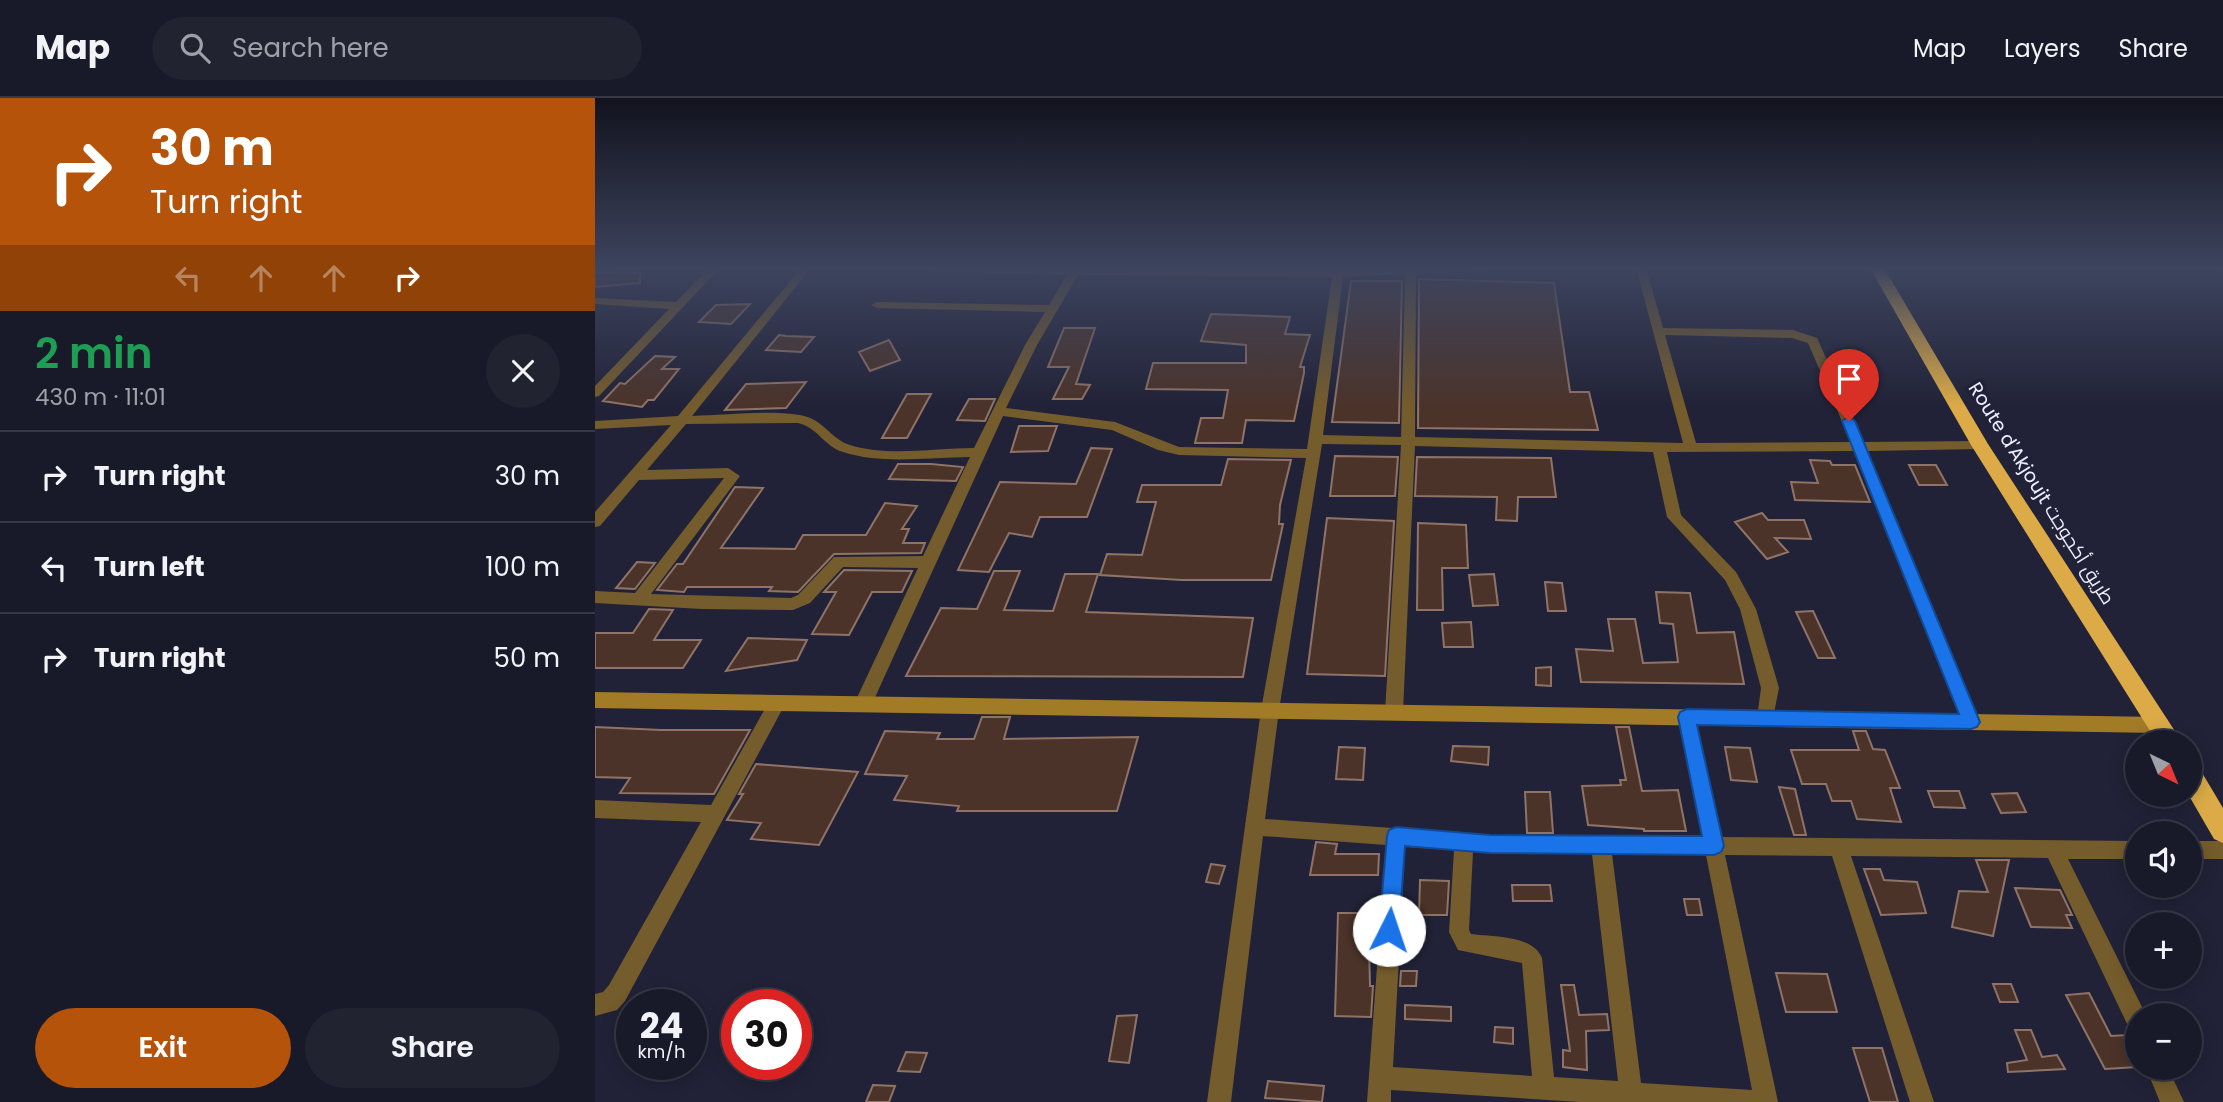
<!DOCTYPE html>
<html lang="en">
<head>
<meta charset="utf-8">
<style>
	body { margin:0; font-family:Poppins,Cairo,sans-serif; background:#222331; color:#f1f3f6; height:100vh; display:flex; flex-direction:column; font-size:26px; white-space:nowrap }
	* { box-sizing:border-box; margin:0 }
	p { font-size:23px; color:#9fa1a8 }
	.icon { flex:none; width:38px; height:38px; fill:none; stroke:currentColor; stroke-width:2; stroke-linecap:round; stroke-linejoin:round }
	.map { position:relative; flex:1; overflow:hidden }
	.side { display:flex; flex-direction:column; background:#191a29; width:595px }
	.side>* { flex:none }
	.guide { background:#b45309; color:#fff; overflow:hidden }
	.needle { width:46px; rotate:137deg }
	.buttons { position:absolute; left:1530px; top:632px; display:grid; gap:14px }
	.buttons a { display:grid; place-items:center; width:77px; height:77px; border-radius:50%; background:#191a29; box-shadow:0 4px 18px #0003,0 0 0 2px #373846; font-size:35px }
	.speed { position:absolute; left:21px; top:891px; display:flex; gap:14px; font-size:35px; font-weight:700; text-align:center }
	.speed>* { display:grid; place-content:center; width:91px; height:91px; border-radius:50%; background:#191a29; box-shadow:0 4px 18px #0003,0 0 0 2px #373846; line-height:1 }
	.speed small { font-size:18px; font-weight:400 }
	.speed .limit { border:10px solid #d22; background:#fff; color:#111 }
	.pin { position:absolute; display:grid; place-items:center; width:60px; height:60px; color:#fff; margin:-72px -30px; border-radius:50% 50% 50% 0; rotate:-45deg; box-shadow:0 0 7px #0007 }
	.pin .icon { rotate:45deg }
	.me { position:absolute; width:77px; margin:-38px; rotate:4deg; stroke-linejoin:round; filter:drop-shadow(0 0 5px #0008) }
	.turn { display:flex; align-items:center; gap:24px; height:147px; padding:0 35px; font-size:32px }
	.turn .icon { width:91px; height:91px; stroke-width:2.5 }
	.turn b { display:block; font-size:49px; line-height:60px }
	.lanes { display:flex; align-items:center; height:66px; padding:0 35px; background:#0003; justify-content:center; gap:35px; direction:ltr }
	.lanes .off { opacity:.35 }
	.round { display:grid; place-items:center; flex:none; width:74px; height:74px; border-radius:37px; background:#222331 }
	.summary { display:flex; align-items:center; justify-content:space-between; height:119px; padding:0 35px }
	h1 { font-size:42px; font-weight:600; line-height:52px; color:#1e9e55 }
	.button { display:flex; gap:14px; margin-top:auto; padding:14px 35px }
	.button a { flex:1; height:80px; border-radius:42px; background:#b45309; color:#fff; font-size:28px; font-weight:600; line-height:80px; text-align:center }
	.button a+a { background:#222331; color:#f1f3f6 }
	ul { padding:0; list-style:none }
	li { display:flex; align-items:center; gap:21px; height:91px; padding:0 35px; border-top:2px solid #373846 }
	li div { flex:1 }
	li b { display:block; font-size:26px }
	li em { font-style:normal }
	header { display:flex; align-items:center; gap:42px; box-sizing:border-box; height:98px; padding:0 35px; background:#191a29; border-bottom:2px solid #373846 }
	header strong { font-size:33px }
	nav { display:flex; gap:38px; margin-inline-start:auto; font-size:24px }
	.search { width:490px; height:63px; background:#222331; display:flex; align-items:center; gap:18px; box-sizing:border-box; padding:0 24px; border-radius:38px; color:#9fa1a8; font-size:26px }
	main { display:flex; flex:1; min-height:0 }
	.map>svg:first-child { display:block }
	.building { fill:#4b3329; stroke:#8f7367; stroke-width:2 }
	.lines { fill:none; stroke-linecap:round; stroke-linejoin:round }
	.street { fill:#755c2c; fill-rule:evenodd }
	.secondary { fill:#a27b26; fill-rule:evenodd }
	.highway { fill:#dcab47; fill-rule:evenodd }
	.route { fill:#1a73e8; stroke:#114b97; stroke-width:2 }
	.labels { text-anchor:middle; stroke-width:7; stroke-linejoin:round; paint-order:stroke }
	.street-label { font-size:19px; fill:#eeeffe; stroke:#212237 }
</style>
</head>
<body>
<header>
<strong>Map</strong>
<div class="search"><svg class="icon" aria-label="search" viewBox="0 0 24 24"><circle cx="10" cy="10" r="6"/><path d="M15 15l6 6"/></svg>Search here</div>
<nav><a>Map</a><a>Layers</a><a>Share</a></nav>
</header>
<main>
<section class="side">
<div class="guide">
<div class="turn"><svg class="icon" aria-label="right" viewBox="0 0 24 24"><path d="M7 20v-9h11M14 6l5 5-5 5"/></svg><div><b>30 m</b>Turn right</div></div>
<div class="lanes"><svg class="icon off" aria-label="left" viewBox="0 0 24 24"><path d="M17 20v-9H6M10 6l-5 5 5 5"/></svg><svg class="icon off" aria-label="ahead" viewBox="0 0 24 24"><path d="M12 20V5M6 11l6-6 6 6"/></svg><svg class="icon off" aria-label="ahead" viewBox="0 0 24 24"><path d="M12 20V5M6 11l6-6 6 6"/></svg><svg class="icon" aria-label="right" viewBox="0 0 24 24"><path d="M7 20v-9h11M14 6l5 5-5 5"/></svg></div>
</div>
<div class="summary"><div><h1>2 min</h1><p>430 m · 11:01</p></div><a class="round"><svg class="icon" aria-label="close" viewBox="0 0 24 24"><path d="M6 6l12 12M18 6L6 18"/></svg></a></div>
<ul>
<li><svg class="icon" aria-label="right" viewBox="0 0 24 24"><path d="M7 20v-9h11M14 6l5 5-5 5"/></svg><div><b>Turn right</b></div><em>30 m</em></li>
<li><svg class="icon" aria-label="left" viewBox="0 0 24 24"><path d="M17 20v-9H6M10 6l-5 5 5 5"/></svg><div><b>Turn left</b></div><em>100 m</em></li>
<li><svg class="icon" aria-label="right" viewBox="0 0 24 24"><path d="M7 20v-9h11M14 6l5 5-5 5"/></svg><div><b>Turn right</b></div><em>50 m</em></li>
</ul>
<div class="button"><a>Exit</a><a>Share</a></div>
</section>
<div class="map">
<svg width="1628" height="1004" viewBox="0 0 1628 1004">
	<rect width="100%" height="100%" fill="#212237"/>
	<path class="building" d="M0,174l45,1v10l-45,4z
		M824,181l135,4 16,109h19l9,38 -180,-2z
		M756,183h51l-3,142 -67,-1z
		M155,206l-19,20 -32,-2 17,-17z
		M616,216l79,3 -5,17 25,1 -10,32h4v6l-10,48 -48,-1 -4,23h-47l6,-25h22l5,-28 -82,-1 7,-26h93v-18l-45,-4z
		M469,230h31l-19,56 14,1 -8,14h-29l16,-32h-21z
		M184,237l7,1 28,1 -13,15 -35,-2z
		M294,242l11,20 -30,11 -11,-19z
		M60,258l20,1 -13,12h17l-25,31h-6l-6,7 -39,-6 17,-18 5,1z
		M211,284l-20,26 -61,2 21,-26z
		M312,296h24l-24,44h-25z
		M374,301h26l-10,22 -28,-1z
		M424,328h38l-9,25 -37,1z
		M496,350l21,1 -25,68h-47l-8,20 -23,-4 -20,39 -31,-2 42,-88 76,2z
		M740,358l63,1 -3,39h-65z
		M822,359l134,1 5,39h-38l-1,24 -21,-1 1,-23 -82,-1z
		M633,361l63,1 -11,45 -1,19h4l-12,56h-89l-82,-5 7,-21 35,1 14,-53h-19l5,-17h79z
		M1215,362l20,1 2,4h23l15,37 -75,-2 -4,-18 27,1z
		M303,366h33l32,3 -7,14 -67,-2z
		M1314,367h27l11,20h-28z
		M140,389l28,1 -42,60 74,1 8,-14h63l19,-32 32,3 -15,23h7l-6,14h22l-4,10 -87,1 -36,38 -29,-1 3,-4h-85l-3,5 -27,-2 20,-26h6z
		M1167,415l6,7h36l7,19 -36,-1 13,14 -21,7 -32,-37z
		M732,420l67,3 -9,155 -78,-2z
		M823,425l48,2 2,43h-26l1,42h-26z
		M42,464l18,1 -20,26 -19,-1z
		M249,472l68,1 -10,21h-30l-23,43 -37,-1 24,-42h-12z
		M399,473h26l-16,39 49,1 12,-37h33l-12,38 167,6 -10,59 -337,-1 35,-68 36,1z
		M899,476l4,31 -25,1 -4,-31z
		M950,484l17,1 4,28h-18z
		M1061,494l34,1 7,40 37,-1 10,52 -163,-2 -5,-33 37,2 -5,-32h27l8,44 35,-1 -5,-38 -13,-1z
		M54,511l24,1 -19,30h47l-18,28h-88v-35h38z
		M1218,513l22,47h-17l-22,-46z
		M876,524l2,25h-29l-2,-24z
		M153,540l59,2 -10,20 -71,11z
		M956,569v19l-15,-1v-17z
		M387,619h28l-6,22 134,-2 -21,74h-160l2,-5 -65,-6 13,-24 -42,-2 20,-43 55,2 -3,6h37z
		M0,629l66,3h89l-36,64 -94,-1 10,-15 -35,-1z
		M1021,629h13l13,64 36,-1 8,41h-42v-2l-56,-4 -6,-39 39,-1 -1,-5h6z
		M1258,633h13l7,18 12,1 15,38h-10l11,34 -44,-3 -6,-18h-19l-6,-17h-24l-11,-34h68z
		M858,648l36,1 -1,18 -37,-4z
		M744,649l26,1 -2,32 -27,-1z
		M1130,649l25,1 7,34 -26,-2z
		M161,666l102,8 -39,73 -68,-6 10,-16 -34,-3 16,-26h-4z
		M1184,689l16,2 11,46h-12z
		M1333,693h31l6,17 -31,-1z
		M930,694h25l3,41h-26z
		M1422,695l9,19 -25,1 -9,-19z
		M721,744l21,2 -2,10h44l-1,21h-68z
		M1381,762h33l-16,76 -41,-9 7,-36 29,1z
		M616,766l14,2 -6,18 -13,-2z
		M1269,771h16l4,11 33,2 9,31 -45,2z
		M825,782l29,1 -2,34h-28z
		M917,787h38l2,16h-39z
		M1420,790l45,2 12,25h-6l6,13 -41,-1z
		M1089,801h15l3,16h-15z
		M743,815h40l-2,32 -7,1 1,40h3l-2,31 -36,-1z
		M806,873h16l-1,15h-16z
		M1181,875l51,1 10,38h-51z
		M1398,886h18l7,18h-18z
		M966,887h13l5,30 28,-1 2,16 -23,1 1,39 -24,-3v-17l7,1z
		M1494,895l22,43 16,-1 10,18v14l-32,2 -39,-74z
		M810,907l46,2v14l-46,-2z
		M542,917l-8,48 -20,-2 8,-45z
		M900,929l18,1v16l-19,-2z
		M1420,932h16l11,27 15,-2 8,14 -57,3 -1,-9 20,-3z
		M1258,950h29l16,54h-28z
		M311,954l21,1 -7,19 -22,-1z
		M673,983l56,5 -2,16 -57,-4z
		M278,987l22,1 -6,16h-23z"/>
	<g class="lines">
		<path class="street" d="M114,170h11l-121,128 -4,1v-11l74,-77 -74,-5v-6l81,4z
			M206,170h10l-119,148c34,-1 75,-6 108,-1 24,4 30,24 50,30 38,12 85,3 124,3l51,-103 20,-33 -168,-4 -6,-3 6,-3 172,3 18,-30 -138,-4 -5,-3 414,3 148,-3 -5,3 -65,3 -1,163 268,6 -47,-175h10l17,60 130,2 24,8 47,104 116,-1 7,4 -7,4 -112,2 112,271 -3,5 -6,2 -6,-2 -3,-5 -107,-271 -188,1 14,63 55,57 20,37 23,79 -7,35 -6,2 -6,-2 -3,-5 4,-30 -21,-79 -15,-29 -58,-63 -14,-65 -238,-6 -12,266 -3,5 -6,2 -6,-2 -3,-5 16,-267 -79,-1 -43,266 -14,109 225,16 212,2 -24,-120 3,-5 6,-2 6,2 3,5 25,120 416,4v18h-69l78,156h-9v16l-8,-3 -81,-170 -197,-2 83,246h-24l-78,-246 -107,-1 53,247h-198l-189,-12v12h-24l19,-257 -123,-9 -32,266h-24l54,-392 45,-252 -127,-3 -21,-5 -46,-20 -109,-14 -131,288 -3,5 -6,2 -6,-2 -3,-5 64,-136 -75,-1 -33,36 -17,7 -91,-1 -107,-6v-12l40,2 89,-115 -85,2 -39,46 -5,1v-15l76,-87 -76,4v-8l83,-5zM810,176l-4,163 -78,-2 20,-158zM483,177l254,2 -25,172 -128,-2 -64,-25 -109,-14 31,-63zM1070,237l127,3 16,5 43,99 -155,1zM203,325c19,4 27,24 45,29 40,13 86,5 127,5l-47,99 -89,1 -36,38 -7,3 -140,-4 89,-118 -12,-8 -81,2 39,-46zM810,749l49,3 -5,82 9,18 64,13 10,113 -139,-9zM878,754l119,2 26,227 -64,-4 -12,-119c-9,-23 -49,-21 -71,-24l-2,-4zM1017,756l94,1 46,235 -111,-7z
			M182,598l6,2 3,5 -3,5 -158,293 -8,9 -22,6v-22l8,-2 6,-7 92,-163 -106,-4v-18l116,5 60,-107z
			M1594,743h34v18h-34z
			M1551,970h22l16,34h-24z"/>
		<path class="secondary" d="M0,594l1565,25 7,2 3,6 -3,6 -7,2 -1565,-25z"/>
		<path class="highway" d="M1275,170h14l104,176 194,298h-25l-186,-297z
			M1594,665l9,3 25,42v35l-9,-4 -26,-45z"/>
	</g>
	<linearGradient id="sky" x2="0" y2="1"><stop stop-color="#12131e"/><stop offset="0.55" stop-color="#3d445e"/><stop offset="1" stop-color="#3d445e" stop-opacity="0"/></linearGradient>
	<rect width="1628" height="310" fill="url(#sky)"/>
	<path class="route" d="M1254,318l6,5 125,301 -3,5 -6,2 -274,-4 27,121 -3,6 -7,3 -224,-2 -85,-7 -6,84 -3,7 -7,4 -7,-4 -3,-7 8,-94 2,-6 7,-3 94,8 212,1 -24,-119 2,-5 7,-3 272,5 -117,-293z"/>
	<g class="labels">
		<g class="street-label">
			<text transform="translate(1447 395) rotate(58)" y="7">Route d'Akjoujt طريق أكجوجت</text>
		</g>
	</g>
</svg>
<div class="buttons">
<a><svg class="needle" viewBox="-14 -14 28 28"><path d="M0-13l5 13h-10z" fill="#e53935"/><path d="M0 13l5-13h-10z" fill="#9fa1a8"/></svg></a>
<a><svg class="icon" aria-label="sound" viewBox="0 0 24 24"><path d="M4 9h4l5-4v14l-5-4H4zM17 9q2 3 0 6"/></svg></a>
<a>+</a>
<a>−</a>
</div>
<div class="speed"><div>24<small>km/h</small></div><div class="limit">30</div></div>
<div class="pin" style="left:1254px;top:323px;background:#d93025"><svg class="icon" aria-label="arrive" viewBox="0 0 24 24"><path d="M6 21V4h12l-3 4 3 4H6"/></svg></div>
<svg class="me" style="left:794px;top:832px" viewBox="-20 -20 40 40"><circle r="19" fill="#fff"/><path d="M0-13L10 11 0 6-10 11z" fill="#1a73e8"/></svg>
</div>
</main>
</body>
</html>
